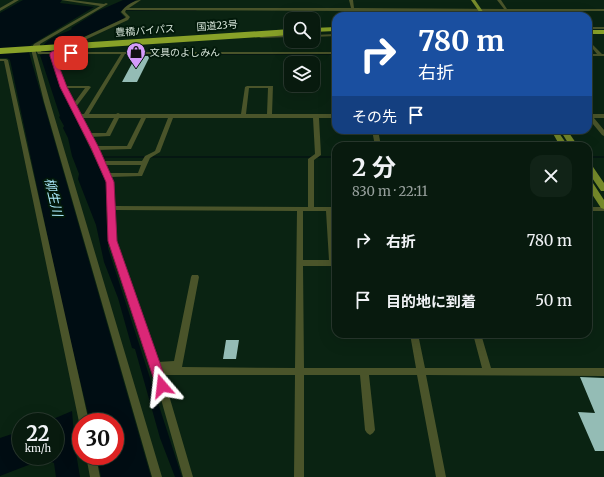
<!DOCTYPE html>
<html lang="ja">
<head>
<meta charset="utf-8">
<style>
	body { margin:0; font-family:Merriweather,"Noto Sans JP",serif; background:#112317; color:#f1f3f6; height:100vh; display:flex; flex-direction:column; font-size:15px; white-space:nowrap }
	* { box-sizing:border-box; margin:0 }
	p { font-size:13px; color:#98a19e }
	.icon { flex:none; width:22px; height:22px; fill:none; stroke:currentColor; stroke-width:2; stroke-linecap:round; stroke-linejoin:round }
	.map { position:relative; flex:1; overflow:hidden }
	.drawer { position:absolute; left:332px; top:142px; width:260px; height:196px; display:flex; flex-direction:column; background:#081a0e; border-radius:12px; box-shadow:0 4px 16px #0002,0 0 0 1px #29382e }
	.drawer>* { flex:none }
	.top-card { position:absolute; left:332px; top:12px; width:260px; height:122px; border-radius:12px; box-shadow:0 4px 16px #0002,0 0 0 1px #29382e; background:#1a4fa0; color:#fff; overflow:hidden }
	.controls { position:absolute; left:284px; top:12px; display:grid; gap:8px }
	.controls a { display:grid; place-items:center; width:36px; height:36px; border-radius:8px; background:#081a0e; box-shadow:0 4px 16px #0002,0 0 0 1px #29382e; font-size:20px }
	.speed { position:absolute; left:12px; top:413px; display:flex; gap:8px; font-size:20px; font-weight:700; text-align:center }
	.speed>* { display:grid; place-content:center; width:52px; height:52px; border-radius:50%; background:#081a0e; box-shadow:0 4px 16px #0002,0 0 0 1px #29382e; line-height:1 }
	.speed small { font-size:10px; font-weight:400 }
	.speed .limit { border:6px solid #d22; background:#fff; color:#111 }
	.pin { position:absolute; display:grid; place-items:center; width:34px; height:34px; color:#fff; margin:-17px; border-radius:8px; box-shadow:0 2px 6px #0006 }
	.me { position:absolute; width:44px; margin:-22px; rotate:343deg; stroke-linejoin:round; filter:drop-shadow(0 0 3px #0008) }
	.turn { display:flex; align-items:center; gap:14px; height:84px; padding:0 20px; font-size:18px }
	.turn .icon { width:52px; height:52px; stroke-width:2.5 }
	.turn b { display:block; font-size:28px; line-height:34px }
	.then { display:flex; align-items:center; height:38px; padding:0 20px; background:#0003; gap:8px; font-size:15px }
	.round { display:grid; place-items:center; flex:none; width:42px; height:42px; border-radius:12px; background:#112317 }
	.overview { display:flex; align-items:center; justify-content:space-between; height:68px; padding:0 20px }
	h1 { font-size:24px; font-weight:700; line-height:30px }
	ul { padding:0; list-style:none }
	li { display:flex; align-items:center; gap:12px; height:60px; padding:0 20px }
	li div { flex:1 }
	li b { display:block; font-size:15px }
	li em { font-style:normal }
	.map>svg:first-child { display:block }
	.water { fill:#000d13 }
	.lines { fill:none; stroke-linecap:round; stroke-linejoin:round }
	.stream { stroke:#000d13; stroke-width:1 }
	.building { fill:#94bcb5 }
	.minor { fill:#4a542a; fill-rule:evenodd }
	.major { fill:#778b2b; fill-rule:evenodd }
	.highway { fill:#88a128; fill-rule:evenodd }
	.highway-bridge { stroke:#88a128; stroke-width:6 }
	.route { fill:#db2777; stroke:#8e194d }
	.labels { text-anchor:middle; stroke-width:4; stroke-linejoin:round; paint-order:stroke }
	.far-street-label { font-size:10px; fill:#d6e4d9; stroke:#02190a }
	.far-poi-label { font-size:10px; fill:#d6e4d9; stroke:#02190a; text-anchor:start }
	.water-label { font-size:13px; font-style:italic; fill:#abebfc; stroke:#02190a }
</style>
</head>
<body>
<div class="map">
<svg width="604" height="477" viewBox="0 0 604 477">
	<rect width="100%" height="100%" fill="#0a2312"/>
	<path class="water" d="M23,0h39l-2,3 34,4 -63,38 -3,4 123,428h-50l-4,-21h18v-34h-25l-25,-104 -55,-258 -3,-2h-7v-45z
		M123,0h13l-16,12 5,6 -72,33 -3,4 11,33 45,94 3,24 -3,3 2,39 74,229h-7l-15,-39 -25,-89 -3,-1 -14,-50 -14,-36 -8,-37 -18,-46 1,-5 -7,-18 -4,-18 -5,-10 1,-2 -5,-9 1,-1 -20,-61 3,-1c-6,-14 21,-20 29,-25l-1,-1 27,-17z
		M72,411l3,36 5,30h-24l-2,-14 -10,-4 -44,17v-38l21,-7v25h34v-34h-9z"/>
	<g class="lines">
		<path class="stream" d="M126,10h70
			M124,54h212
			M100,157h46
			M152,157h160
			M318,157h18
			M588,157h16"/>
	</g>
	<path class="building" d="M136,56h14l-13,26h-15z
		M226,340h13l-3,19h-13z
		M580,377l24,1v73h-9l-17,-39 17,1z"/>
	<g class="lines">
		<path class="minor" d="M14,0h5l-19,11v-3z
			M61,0h11l32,4 2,-1 2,1 -68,40 1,8h11l73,-34 1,-1 -5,-5c4,-6 13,-12 20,-12l-12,8h222l-2,-8h4l1,8 150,1 -7,-9h4l6,9h97v2h-95l4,5h-4l-4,-5h-150l1,5h-4l-1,-5 -225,-1 -1,2 5,5 -2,3 -69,32h277v2h-211l-36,60h27l2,-1 2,1h121l4,-27 2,-1h26l-1,28h64v4h-17l2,37 -7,5v47h22v4h-4l4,53 -3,2h-30l1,102h112l-6,-34h8l7,34h57l-9,-34h8l10,34h113v8l-178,-1 20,102h-10l-19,-102h-48l6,55 -2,3 -3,2 -3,-2 -2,-3 -5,-55h-56v102h-10l1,-102h-132l30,102h-10l-30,-106 -13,-35 -31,-95 -2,-59 -46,-95 -10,-33h-13l-1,-2 -1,-5 -1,2 15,53 112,375h-10l-108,-375 -13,-53 3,-5 66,-38zM56,54h65l-37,60h-5l-3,-7 15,-20 -2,-1h-24zM66,88h19l-11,15zM249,88h19l-1,26h-21zM81,118h33l-8,15h-17zM119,118h22l-14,28h-32l-5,-9 20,-1zM146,118h22l-13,33 -10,5 -3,5h-39l-6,-11 34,-1zM173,118h140l2,36 -7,5v48l-194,-1 -1,-24 -3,-5 32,-1 8,-18 10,-6zM104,165h37l-3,8h-29zM115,210l182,1 -2,157 -113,-1 17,-90 -1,-2h-6l-1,2 -17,84 -16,1 -10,-26 -31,-95zM303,211h23l3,49h-26z
			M588,27h16v2h-16z
			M336,34v2l-23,1v-2z
			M291,35v2l-30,1 -2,-1 2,-1z
			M588,40l14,14h2v2h-16v-2h9l-9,-11z
			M0,59h6l2,1 81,362h-8v3l-2,-3 -75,-361h-4z
			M588,112l3,2h13v4h-10l10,12v6l-2,-1 -14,-17z
			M372,130h6l3,16h-6z
			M588,207h16v4h-16z
			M86,456h10l4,21h-10z"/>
		<path class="major" d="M471,0h4l11,16h-4z
			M551,130h6l11,16h-8z
			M560,130h7l11,16h-8z
			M588,164h3l13,19v8h-3l-13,-19z
			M588,180h3l13,20v9l-3,-1 -13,-20z"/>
		<path class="highway" d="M336,27v4l-23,1v-4z
			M588,30h16v4h-16z"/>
		<path class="highway-bridge" d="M0,51l291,-19"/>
	</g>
	<path class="route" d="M53,51h18l3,2 -3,2h-15l-1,1 12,31 32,61 15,34 3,59 51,145 -2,4 -4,1 -4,-1 -2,-4 -48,-145 -2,-59 -15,-34 -31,-61 -10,-31v-3z"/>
	<defs>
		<g id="shop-pin" transform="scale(1)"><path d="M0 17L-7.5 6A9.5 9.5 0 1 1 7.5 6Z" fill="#d59bfa" stroke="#02190a"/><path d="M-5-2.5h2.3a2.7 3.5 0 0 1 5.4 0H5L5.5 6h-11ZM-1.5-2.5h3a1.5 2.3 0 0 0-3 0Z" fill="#111"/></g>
	</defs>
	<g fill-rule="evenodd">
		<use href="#shop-pin" x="136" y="52"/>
	</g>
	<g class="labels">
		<g class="far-street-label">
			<text transform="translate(217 25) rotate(-4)" y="4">国道23号</text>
			<text transform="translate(145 30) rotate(-4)" y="4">豊橋バイパス</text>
		</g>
		<g class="far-poi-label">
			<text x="150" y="56">文具のよしみん</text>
		</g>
		<g class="water-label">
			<text transform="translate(54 197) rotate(77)" y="5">柳生川</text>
		</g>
	</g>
</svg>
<div class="controls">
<a><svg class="icon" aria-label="search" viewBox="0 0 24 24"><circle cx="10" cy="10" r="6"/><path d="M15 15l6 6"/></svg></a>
<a><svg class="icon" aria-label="layers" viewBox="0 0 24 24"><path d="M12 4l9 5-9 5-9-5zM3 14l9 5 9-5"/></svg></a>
</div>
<div class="speed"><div>22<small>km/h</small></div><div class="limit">30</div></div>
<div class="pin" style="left:71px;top:53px;background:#d93025"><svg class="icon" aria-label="arrive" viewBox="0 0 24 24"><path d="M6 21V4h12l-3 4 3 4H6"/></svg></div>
<svg class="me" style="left:162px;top:386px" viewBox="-20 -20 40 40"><path d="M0-17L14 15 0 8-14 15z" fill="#db2777" stroke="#fff" stroke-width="4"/></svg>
<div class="top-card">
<div class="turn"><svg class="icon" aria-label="right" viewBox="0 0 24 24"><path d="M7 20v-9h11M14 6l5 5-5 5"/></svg><div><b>780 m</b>右折</div></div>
<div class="then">その先<svg class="icon" aria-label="arrive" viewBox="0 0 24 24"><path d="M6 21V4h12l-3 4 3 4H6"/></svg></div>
</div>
<section class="drawer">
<div class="overview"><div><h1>2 分</h1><p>830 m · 22:11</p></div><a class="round"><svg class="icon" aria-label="close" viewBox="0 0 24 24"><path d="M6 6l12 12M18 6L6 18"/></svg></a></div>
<ul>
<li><svg class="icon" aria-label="right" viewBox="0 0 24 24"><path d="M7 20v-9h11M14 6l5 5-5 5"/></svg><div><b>右折</b></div><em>780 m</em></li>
<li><svg class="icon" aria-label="arrive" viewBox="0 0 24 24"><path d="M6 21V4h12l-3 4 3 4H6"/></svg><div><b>目的地に到着</b></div><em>50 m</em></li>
</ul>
</section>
</div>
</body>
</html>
